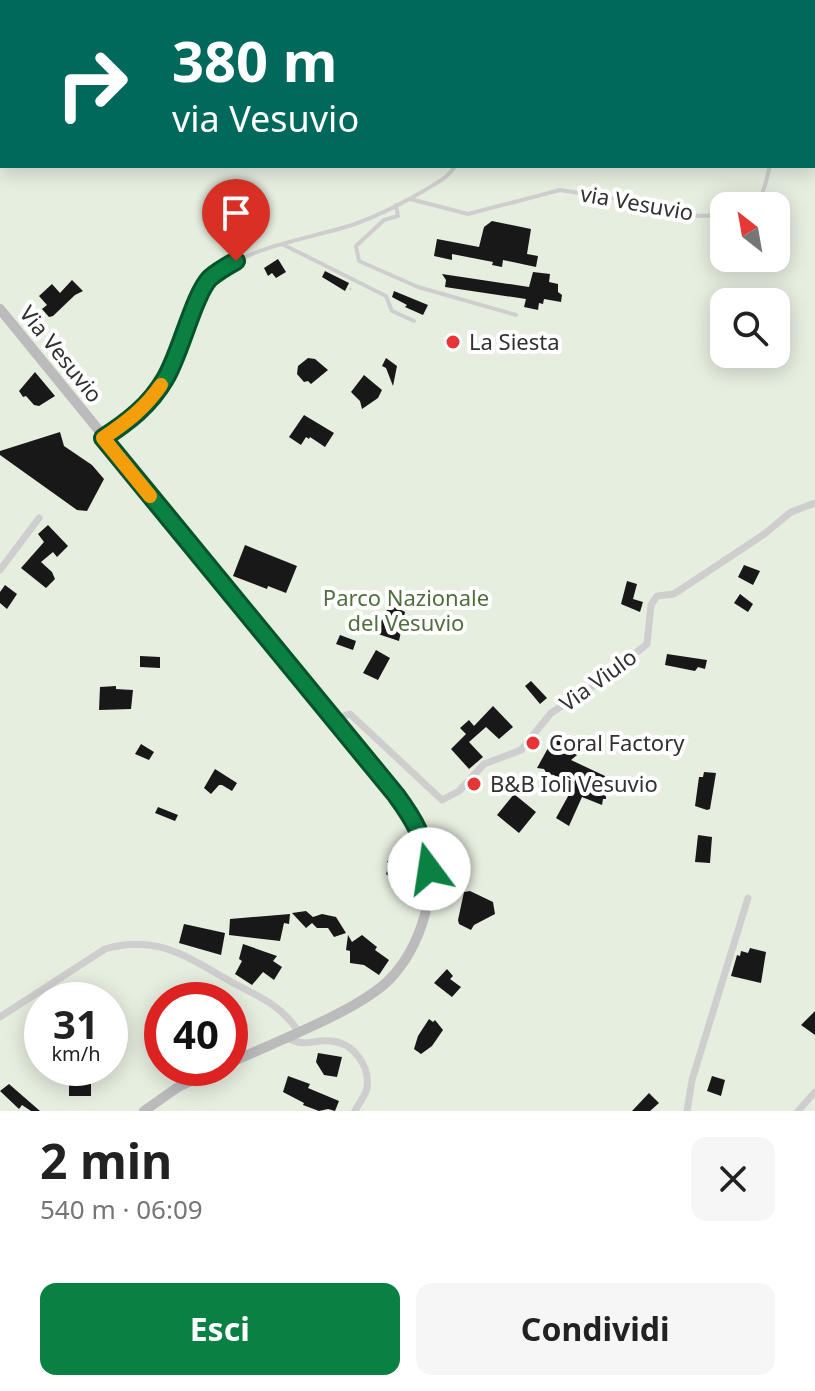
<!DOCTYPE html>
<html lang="it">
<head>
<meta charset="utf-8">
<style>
	body { margin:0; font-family:"Noto Sans",sans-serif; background:#f6f6f6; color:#222; height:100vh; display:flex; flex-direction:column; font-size:30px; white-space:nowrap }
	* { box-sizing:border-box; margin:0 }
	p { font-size:26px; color:#767676 }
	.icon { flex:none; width:44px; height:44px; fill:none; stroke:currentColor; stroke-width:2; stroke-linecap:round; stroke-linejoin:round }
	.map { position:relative; height:1111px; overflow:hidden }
	.details { display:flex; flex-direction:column; background:#fff; flex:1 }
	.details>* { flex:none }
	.banner { position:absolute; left:0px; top:0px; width:816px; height:168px; box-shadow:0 4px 20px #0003; background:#00695c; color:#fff; overflow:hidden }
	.needle { width:52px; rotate:329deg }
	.fabs { position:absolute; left:710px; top:192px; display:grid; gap:16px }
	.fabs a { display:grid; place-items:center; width:80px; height:80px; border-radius:16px; background:#fff; box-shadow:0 4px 20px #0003; font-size:40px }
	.speed { position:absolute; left:24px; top:982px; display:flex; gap:16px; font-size:40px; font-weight:700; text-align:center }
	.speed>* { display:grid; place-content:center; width:104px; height:104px; border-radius:50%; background:#fff; box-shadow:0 4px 20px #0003; line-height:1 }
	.speed small { font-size:20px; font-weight:400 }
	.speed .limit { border:12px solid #d22; background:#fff; color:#111 }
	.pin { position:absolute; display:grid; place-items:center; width:68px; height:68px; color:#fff; margin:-82px -34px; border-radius:50% 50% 50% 0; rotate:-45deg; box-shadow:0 0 8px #0007 }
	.pin .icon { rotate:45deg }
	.me { position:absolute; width:88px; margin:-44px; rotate:346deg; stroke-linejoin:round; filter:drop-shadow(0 0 6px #0008) }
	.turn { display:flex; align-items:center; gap:28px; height:168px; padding:0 40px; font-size:36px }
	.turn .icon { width:104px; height:104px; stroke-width:2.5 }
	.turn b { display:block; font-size:56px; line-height:68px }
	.round { display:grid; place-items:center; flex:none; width:84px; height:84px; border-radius:16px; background:#f6f6f6 }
	.headline { display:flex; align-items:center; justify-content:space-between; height:136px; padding:0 40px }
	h1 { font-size:48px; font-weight:700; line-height:60px }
	.action { display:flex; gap:16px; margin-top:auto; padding:16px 40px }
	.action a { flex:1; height:92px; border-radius:16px; background:#0b8043; color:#fff; font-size:32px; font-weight:700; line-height:92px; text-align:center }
	.action a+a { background:#f6f6f6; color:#222 }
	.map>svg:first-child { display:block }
	.green { fill:#e6eee0; fill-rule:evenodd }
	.building { fill:#181818 }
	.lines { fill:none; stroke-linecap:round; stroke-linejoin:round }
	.path { stroke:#cecece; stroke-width:2; stroke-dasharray:4 4; stroke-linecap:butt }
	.lane { stroke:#cecece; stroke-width:4 }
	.street { stroke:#cecece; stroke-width:7 }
	.secondary { stroke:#bbb; stroke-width:10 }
	.route-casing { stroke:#07532c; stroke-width:20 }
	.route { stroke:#0b8043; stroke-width:14 }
	.slow { stroke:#f59e0b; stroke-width:14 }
	.poi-dot { fill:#e73436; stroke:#fff; stroke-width:3 }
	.labels { text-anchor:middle; stroke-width:8; stroke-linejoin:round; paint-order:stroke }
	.street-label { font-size:22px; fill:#313131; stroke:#fff }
	.poi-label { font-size:22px; fill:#313131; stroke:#fff; text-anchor:start }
	.park-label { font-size:22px; fill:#516e3d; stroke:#fff }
</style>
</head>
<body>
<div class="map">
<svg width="815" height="1111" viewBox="0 0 815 1111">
	<rect width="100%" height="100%" fill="#fff"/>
	<path class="green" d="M0,0h815v1111h-815zM2,2h812v164h-812zM724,206h52v52h-52zM724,302h52v52h-52zM42,1000h68v68h-68zM162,1000h68v68h-68z"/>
	<path class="building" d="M492,221l39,8 -4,25 11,2 -2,11 -33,-7 -1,7 -10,-2 1,-3 -41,-8v6l-18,-4 3,-17 42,8 5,-20z
		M278,259l8,13 -10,6 -4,-5 -4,3 -4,-8z
		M325,271l24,12 -4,8 -23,-14z
		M533,272l17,2 -1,8 9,2v8l4,3 -1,7 -17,-3 -1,5 -4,-1 -1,7 -14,-3 2,-8 -81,-12 1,-7 -4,-6 87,13z
		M72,280l11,11 -8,4 -22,21 -4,1 -7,-8 5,-4 -8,-9 13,-12 8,9z
		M394,291l34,14 -5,10 -18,-8 2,-2 -15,-8z
		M308,358l7,1 13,11 -17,14 -3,-3 -4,1 -7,-8 1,-8z
		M386,358l11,8 -4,20 -7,-18 -4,-2z
		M35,372l20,24 -16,10 -5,-1 -8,-9 -3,1 -4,-6z
		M364,375l18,15 -4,8 -16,11 -2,-8 -9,-9z
		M304,415l30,18 -9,14 -15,-10 -1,2 -3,-2 -5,8 -12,-8z
		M60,432l4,14 28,19 12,14 -17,32 -10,-1 -77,-55v-4z
		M48,525l20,21 -11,11 -4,-5 -12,10 11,10 3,7 -9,9 -25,-20 23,-26 -6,-8z
		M245,545l52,21 -11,27 -18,-7 -1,3 -34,-13z
		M744,565l16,6 -7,14 -15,-8z
		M627,581l10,3 -4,15 10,3 -3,10 -19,-8z
		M5,585l12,9 -10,15 -7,-6v-11z
		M740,594l13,10 -5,8 -14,-9z
		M390,604l15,8 -6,29 -24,-8z
		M340,635l16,6 -3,9 -17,-6z
		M376,650l14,8 -12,22 -15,-7z
		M667,654l40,6 -2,9 -7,-2 -3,4 -30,-6z
		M140,656l20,1v11l-20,-1z
		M531,681l16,17 -7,6 -15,-18z
		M116,686v3l17,1 -2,19 -32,1 1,-23z
		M493,706l20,21 -14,12 -13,-12 -17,15 14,15 -14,12 -18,-20 15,-15 -6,-6 9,-8 5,6z
		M558,737l3,7 8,5 13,2 -11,9 34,16 1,23h-3l-1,6 -20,-8 -13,29 -13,-8 16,-29 -2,-2 -16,-12 -7,-1 -3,-5 -7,-1 16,-29z
		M141,744l13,8 -5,8 -14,-6z
		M215,769l22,14 -5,8 -10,-6h-3l-8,9 -7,-6z
		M704,772l12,1 -6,36 -3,1 -12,-4 4,-29h4z
		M514,794l22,18 -17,21 -22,-18z
		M158,807l20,8 -3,6 -20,-8z
		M698,835l14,2 -2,26 -15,-1z
		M404,858l6,5v13l-19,2 -5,-4 3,-9 -2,-4z
		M470,891l23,11 2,12 -21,11 -3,5 -12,-6 -1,-4 6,-28z
		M306,911l7,6 9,-3 14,3 10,16 -12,4 -6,-9h-11l-5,-5 -6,5 -14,-15z
		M290,914l-1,10 -5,-1 -4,18 -51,-6 1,-16z
		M184,924l41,9 -4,22 -42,-12z
		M348,935l4,7 10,-7 15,12 -2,3 14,10 -10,15 -15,-10 -14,-2v-12l-4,-1z
		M243,944l34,12 -4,5 9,6 -8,13 -11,-8 -11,13 -17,-11 7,-13 -3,-2z
		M750,948l16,4 -5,31 -30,-7 6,-21 3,1 1,-5 7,2z
		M447,969l6,7 -3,3 11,8 -9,10 -18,-14z
		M815,1011v24l-14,-10z
		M429,1019l4,3 2,-2 8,10 -11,16 -11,8 -7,-5 4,-13z
		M318,1053l24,4 -5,20 -13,-2 -8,-13z
		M69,1074h22v22h-22z
		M288,1076l22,8 -2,4 31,13 -4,10 -7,-2 -9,2 -16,-6 1,-2 -21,-11z
		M712,1076l13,4 -4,16 -14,-5z
		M9,1084l31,27h-9l-9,-6 -3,4 -19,-18z
		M649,1093l10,10 -9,8h-18z"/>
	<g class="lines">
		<path class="path" d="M814,138h1
			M350,290l1,-2"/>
		<path class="lane" d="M485,0v2
			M814,103l1,-1
			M410,199l58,15 92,-24 105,16 33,10 26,-1
			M396,205l2,11 -14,4 -28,26 3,15 59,26 98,28
			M753,206c11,-9 13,-26 17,-40
			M284,245l102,51 6,15 22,10
			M105,436c37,-23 60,-52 77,-92 8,-21 12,-53 30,-67 41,-33 95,-37 143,-53 25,-9 50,-22 72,-35 11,-7 22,-12 28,-23"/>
		<path class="street" d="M0,570l39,-52
			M333,719l17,-5 92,86 17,-9 25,-27 37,-14 30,-37 50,-32 46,-37 4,-39 6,-9 17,-2 89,-59 28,-23 24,-9
			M0,1017l105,-68c52,-16 86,10 128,34 24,12 50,24 65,48
			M287,1038c22,10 24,1 44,3 23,2 39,25 36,47 -1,7 -9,16 -12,23
			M687,1111l5,-31 56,-182
			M798,1111l17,-19"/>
		<path class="secondary" d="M0,309l396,486c11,14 23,29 29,47 15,45 -4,105 -36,138 -31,31 -117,63 -159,83
			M144,1111l34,-24 41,-19"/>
	</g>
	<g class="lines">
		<g class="route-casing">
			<path id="route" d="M236,261c-9,5 -19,11 -26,17 -16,16 -30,77 -45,101 -15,26 -37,43 -62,59l293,357c19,26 28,42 33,74"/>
		</g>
		<use href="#route" class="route"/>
		<path class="slow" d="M150,496l-47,-58c24,-16 42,-30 58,-53"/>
	</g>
	<g class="poi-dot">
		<circle cx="453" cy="342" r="8"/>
		<circle cx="533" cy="743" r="8"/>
		<circle cx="474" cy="784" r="8"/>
	</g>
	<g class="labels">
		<g class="street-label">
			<text transform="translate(637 203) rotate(10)" y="8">via Vesuvio</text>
			<text transform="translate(61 354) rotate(51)" y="8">Via Vesuvio</text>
			<text transform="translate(598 680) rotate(-36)" y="8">Via Viulo</text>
		</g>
		<g class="poi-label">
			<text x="469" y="350">La Siesta</text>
			<text x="549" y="751">Coral Factory</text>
			<text x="490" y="792">B&amp;B Iolì Vesuvio</text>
		</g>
		<g class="park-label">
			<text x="406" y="606">Parco Nazionale<tspan x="406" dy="25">del Vesuvio</tspan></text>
		</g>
	</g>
</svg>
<div class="fabs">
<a><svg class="needle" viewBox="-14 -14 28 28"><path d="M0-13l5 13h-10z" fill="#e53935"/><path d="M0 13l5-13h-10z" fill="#767676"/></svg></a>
<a><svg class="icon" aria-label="search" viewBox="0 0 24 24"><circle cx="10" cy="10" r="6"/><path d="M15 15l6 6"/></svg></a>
</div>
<div class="speed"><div>31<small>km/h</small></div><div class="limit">40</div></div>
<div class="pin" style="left:236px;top:261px;background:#d93025"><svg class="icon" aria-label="arrive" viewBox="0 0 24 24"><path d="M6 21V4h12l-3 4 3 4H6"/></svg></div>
<svg class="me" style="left:429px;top:869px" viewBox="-20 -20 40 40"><circle r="19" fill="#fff"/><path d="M0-13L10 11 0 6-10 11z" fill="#0b8043"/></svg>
<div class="banner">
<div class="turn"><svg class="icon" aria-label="right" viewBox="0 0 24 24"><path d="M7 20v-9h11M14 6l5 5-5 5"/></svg><div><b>380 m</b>via Vesuvio</div></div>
</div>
</div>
<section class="details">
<div class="headline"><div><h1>2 min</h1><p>540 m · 06:09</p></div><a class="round"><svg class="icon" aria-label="close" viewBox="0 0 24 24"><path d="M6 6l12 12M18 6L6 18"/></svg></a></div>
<div class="action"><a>Esci</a><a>Condividi</a></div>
</section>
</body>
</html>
